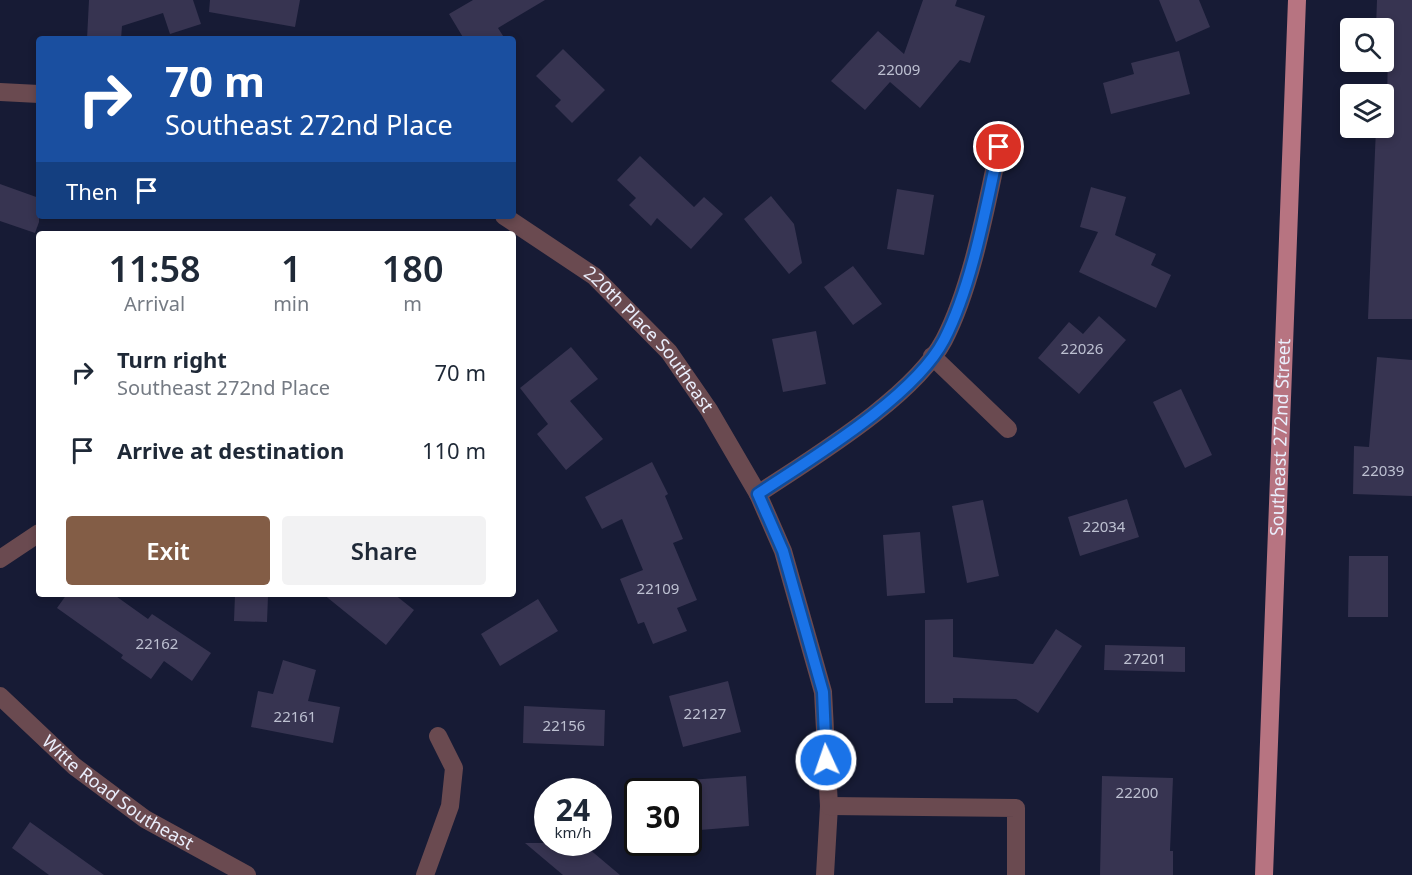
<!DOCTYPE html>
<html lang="en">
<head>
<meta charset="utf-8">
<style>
	body { margin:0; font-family:"Noto Sans",sans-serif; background:#f2f2f3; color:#1f2937; height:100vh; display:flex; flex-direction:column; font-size:22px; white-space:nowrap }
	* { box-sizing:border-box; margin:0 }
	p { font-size:20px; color:#747a83 }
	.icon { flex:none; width:33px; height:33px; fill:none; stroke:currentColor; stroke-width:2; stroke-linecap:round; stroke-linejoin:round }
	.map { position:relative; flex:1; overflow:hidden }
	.sheet { position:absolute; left:36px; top:231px; width:480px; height:366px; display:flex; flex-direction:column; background:#fff; border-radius:6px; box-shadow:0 3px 9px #0003 }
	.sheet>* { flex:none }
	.hud { position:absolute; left:36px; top:36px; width:480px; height:183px; border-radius:6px; box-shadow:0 3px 9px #0003; background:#1a4fa0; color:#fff; overflow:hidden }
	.controls { position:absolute; left:1340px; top:18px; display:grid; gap:12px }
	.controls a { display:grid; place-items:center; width:54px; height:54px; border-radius:6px; background:#fff; box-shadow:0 3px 9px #0003; font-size:30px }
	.speed { position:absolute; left:534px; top:778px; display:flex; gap:12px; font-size:30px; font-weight:700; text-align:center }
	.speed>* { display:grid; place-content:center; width:78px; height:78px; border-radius:50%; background:#fff; box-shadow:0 3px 9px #0003; line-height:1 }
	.speed small { font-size:15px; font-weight:400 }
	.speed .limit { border:3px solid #111; border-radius:9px; background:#fff; color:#111 }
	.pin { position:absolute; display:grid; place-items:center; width:51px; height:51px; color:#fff; margin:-26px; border:3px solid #fff; border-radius:50%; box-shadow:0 2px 6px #0007 }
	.me { position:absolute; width:66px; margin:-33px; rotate:357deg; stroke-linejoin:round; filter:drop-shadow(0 0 4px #0008) }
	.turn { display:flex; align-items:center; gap:21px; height:126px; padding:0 30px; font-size:27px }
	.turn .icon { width:78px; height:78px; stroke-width:2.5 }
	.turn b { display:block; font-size:42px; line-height:51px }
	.then { display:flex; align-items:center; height:57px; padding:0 30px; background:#0003; gap:12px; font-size:22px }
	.eta { display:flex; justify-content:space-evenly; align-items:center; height:102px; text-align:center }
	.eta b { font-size:36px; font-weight:600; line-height:42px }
	.button { display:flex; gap:12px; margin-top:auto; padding:12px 30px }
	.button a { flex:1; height:69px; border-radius:6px; background:#835d46; color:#fff; font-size:24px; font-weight:600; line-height:69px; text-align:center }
	.button a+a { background:#f2f2f3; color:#1f2937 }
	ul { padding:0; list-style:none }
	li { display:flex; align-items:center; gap:18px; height:78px; padding:0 30px }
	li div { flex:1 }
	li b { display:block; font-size:22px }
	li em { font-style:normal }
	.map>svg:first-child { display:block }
	.building { fill:#373451 }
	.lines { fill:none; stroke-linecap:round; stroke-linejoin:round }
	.minor { stroke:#6a4a50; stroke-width:18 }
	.major { stroke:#b77481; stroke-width:18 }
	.route-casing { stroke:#114b97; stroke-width:15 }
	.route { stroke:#1a73e8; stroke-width:10 }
	.labels { text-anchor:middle; stroke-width:5; stroke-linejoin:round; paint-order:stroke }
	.number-label { font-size:15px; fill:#bdc0d1 }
	.street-label { font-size:18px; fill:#eaeefc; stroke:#171b35 }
</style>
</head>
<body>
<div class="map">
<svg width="1412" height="875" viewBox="0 0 1412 875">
	<rect width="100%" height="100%" fill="#171b35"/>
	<path class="building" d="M89,0h104l8,24 -31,10 -7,-21 -41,13 -1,13h-34z
		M210,0h90l-5,27 -86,-15z
		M473,0h72l-47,28 7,11h-41l-15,-25z
		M923,0h34l-2,6 30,10 -15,47 -10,-3 -40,48 -30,-26 -25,28 -34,-29 47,-50 26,23z
		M1159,0h40l11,27 -34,15z
		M1377,0h35v319h-44l8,-191h7v-25h4l1,-54 -5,-1v-20h-7z
		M563,49l42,41 -33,33 -17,-17 6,-6 -25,-24z
		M1179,51l11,43 -79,20 -8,-31 31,-9 -3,-11z
		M640,156l54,51 10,-10 19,17 -32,35 -34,-31 -6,8 -22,-21 7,-7 -19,-18z
		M0,184l39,14v24l-4,11 -35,-12z
		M1091,187l35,10 -11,38 41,19 -5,11 20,10 -15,33 -77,-36 19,-40 -18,-5z
		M897,189l37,6 -10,60 -37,-6z
		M771,196l23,28 8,39 -13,11 -45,-55z
		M853,266l29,38 -29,21 -29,-38z
		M1099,316l27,24 -47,54 -41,-36 31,-36 14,12z
		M816,331l10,53 -43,8 -11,-53z
		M571,347l27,32 -28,22 33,38 -37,31 -29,-36 11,-10 -28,-36z
		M1377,357l35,3v136l-59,-2 1,-48 15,1z
		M1181,389l31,66 -27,13 -32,-66z
		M652,462l16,32 -3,2 18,43 -10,4 24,57 -20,8 10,23 -34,13 -9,-22 -6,2 -18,-45 23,-9 -21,-51 -20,10 -17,-32z
		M1127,499l12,38 -59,19 -12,-39z
		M983,500l16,76 -32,7 -15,-77z
		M920,532l5,61 -38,3 -4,-61z
		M1349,556h39v61h-40z
		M67,594h46l35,25 4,-5 59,39 -19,28 -28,-20 -13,18 -30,-21 2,-3 -66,-47z
		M323,594h71l20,16 -28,35z
		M235,595l33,1 -1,26 -33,-1z
		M538,599l20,32 -58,35 -19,-32z
		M953,619v38l80,7 23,-35 26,17 -44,67 -22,-14 -63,-1v5h-28v-83z
		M1105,645l80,2v25l-81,-2z
		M283,660l33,10 -8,31 32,6 -7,36 -82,-16 7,-36 15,3z
		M728,681l13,51 -58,15 -14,-51z
		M524,706l81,4 -1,36 -81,-3z
		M746,776l3,50 -61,5v-51z
		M1102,776l71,2 -3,73h3v24h-73z
		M30,822l74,53h-55l-37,-27z
		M525,843h57l38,32h-57z"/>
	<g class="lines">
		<g class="minor">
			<path d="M0,92l39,2"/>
			<path id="s1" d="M504,216l90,60 75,76 40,58 49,84 25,57 40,141 6,114 -4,69"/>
			<path d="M932,356l76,73"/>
			<path d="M758,494c54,-36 156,-97 186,-154 28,-54 42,-133 55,-193"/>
			<path d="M0,559l39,-26"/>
			<path id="s2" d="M0,696l74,70 71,53 102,56"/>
			<path d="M829,806l187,2v67"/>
			<path d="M425,875l25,-69 4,-38 -16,-32"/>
		</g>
		<path class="major" id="s3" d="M1264,875l33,-875"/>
	</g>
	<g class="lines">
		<g class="route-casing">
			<path id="route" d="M826,760l-3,-68 -40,-141 -25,-57c54,-36 156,-97 186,-154 28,-54 42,-133 55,-193"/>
		</g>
		<use href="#route" class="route"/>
	</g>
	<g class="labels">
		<g class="number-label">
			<text x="899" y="75">22009</text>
			<text x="1082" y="354">22026</text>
			<text x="1383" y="476">22039</text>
			<text x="1104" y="532">22034</text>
			<text x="658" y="594">22109</text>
			<text x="157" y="649">22162</text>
			<text x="1145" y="664">27201</text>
			<text x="705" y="719">22127</text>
			<text x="295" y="722">22161</text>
			<text x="564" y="731">22156</text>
			<text x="1137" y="798">22200</text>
		</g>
		<g class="street-label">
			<text dy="6" stroke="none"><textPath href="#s1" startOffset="192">220th Place Southeast</textPath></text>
			<text dy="6" stroke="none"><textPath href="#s3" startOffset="438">Southeast 272nd Street</textPath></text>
			<text dy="6" stroke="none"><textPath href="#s2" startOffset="153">Witte Road Southeast</textPath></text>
		</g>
	</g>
</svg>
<div class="controls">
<a><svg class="icon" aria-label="search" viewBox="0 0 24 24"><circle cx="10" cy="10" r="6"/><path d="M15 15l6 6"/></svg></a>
<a><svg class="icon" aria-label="layers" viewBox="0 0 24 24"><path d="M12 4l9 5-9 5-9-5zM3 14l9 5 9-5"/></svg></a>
</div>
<div class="speed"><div>24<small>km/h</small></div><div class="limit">30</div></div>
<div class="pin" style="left:999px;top:147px;background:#d93025"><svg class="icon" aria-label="arrive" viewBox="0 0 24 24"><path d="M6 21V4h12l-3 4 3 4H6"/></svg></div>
<svg class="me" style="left:826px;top:760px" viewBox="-20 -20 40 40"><circle r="17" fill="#1a73e8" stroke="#fff" stroke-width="3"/><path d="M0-11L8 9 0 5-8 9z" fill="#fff"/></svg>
<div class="hud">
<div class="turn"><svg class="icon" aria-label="right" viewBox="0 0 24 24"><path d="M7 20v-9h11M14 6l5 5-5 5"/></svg><div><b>70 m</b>Southeast 272nd Place</div></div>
<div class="then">Then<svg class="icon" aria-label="arrive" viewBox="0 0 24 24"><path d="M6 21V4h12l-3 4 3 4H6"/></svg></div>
</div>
<section class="sheet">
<div class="eta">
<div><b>11:58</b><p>Arrival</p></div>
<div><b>1</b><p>min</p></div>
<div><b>180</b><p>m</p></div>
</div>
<ul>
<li><svg class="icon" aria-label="right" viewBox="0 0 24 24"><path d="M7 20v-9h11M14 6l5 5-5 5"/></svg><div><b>Turn right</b><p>Southeast 272nd Place</p></div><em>70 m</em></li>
<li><svg class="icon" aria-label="arrive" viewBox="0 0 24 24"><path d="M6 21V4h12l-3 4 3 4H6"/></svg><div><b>Arrive at destination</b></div><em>110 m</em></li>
</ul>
<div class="button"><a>Exit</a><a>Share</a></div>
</section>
</div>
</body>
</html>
